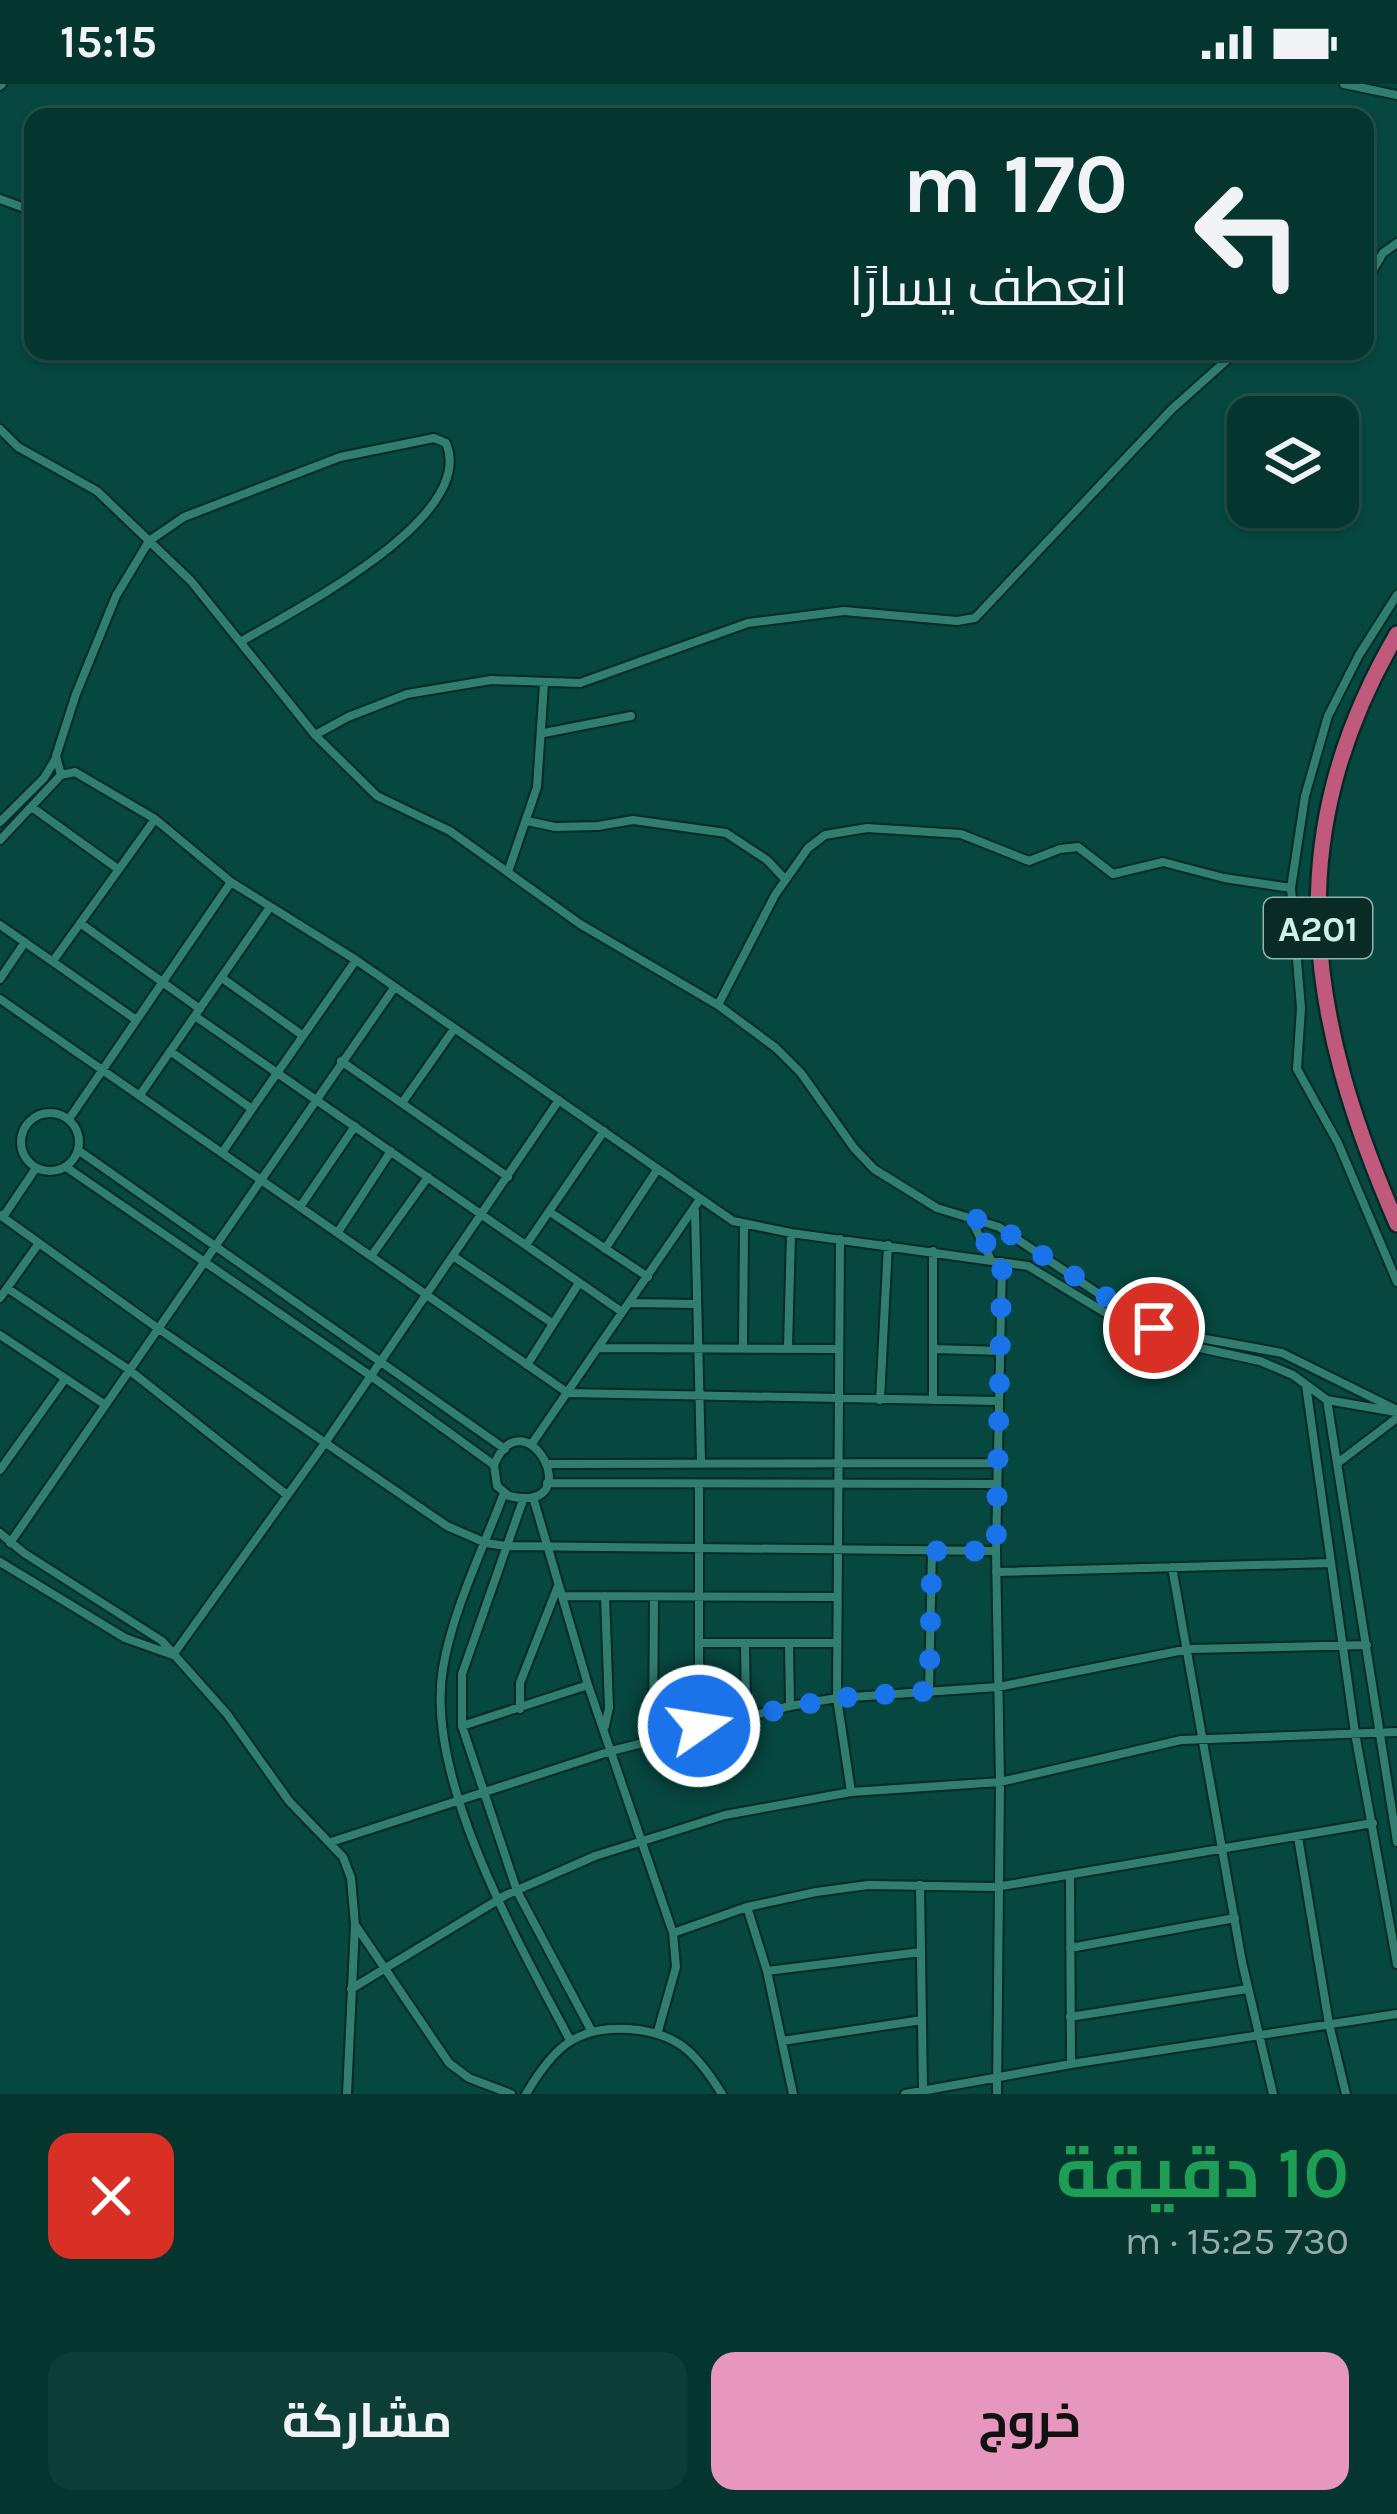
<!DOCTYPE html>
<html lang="ar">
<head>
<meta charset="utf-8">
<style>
	body { margin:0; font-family:Karla,Cairo,sans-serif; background:#0d3d37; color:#f1f3f6; direction:rtl; height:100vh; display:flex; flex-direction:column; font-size:45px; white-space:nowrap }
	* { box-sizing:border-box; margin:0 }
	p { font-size:39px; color:#97abaa }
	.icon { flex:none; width:66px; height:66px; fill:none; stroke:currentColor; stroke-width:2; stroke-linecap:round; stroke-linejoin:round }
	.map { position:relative; height:2010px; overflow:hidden; direction:ltr }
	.sheet { display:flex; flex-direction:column; background:#04352f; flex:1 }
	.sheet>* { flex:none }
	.guide { position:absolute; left:24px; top:24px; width:1350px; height:252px; border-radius:24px; box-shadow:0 3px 9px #0004,0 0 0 3px #25504b; direction:rtl; background:#04352f; color:#f1f3f6; overflow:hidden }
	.controls { position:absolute; left:1227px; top:312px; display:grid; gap:24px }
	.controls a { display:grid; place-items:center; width:132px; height:132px; border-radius:24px; background:#04352f; box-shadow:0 3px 9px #0004,0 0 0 3px #25504b; font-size:60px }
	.pin { position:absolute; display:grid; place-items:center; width:102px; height:102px; color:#fff; margin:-51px; border:6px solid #fff; border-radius:50%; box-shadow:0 3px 12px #0007 }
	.me { position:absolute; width:132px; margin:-66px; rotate:77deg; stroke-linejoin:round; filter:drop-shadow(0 0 9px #0008) }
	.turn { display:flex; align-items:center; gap:42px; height:252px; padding:0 48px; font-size:54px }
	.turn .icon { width:156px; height:156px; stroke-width:2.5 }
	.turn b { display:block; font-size:84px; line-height:102px }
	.round { display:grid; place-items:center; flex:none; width:126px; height:126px; border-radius:24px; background:#0d3d37 }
	.summary { display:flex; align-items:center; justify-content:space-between; height:204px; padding:0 48px }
	h1 { font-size:72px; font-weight:700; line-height:90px; color:#1e9e55 }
	.button { display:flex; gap:24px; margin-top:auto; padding:24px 48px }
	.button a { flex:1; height:138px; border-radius:24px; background:#e797bd; color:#111; font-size:48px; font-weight:700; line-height:138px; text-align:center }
	.button a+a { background:#0d3d37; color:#f1f3f6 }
	.status { display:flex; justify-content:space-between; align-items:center; height:84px; padding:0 60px; background:#04352f; direction:ltr }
	.status svg { height:33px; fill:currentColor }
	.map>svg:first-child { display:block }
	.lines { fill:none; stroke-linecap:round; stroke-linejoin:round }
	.minor-casing { stroke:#002b25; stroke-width:12 }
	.motorway-casing { stroke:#002b25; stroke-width:20 }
	.minor { stroke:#317e71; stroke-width:8 }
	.motorway { stroke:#c05a7d; stroke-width:15 }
	.route { stroke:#1a73e8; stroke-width:21; stroke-dasharray:0 37.8 }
	.labels { text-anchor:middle; stroke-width:12; stroke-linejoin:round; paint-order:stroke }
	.shield { fill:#092a25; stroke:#92b5ae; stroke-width:3 }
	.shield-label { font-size:36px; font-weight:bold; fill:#cdf1e9 }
</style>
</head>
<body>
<div class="status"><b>15:15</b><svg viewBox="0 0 49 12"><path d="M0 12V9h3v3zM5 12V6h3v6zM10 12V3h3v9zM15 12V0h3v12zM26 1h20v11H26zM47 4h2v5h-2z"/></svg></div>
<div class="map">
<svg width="1397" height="2010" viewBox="0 0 1397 2010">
	<rect width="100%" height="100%" fill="#06473f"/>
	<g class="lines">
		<g class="minor-casing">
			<path id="minor" d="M1344,0l53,11
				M0,2l2,-2
				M0,115l33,12
				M1365,199l18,-30 14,-10
				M0,345l18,18 79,44 94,90 124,154 62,61 73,35 130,93 138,81 58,43 25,25 53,75 20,21 63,39 62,19 145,97 40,11 98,18 115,57
				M1397,511l-38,60 -31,61 -23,80 -14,92 10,120 -4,61 41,74 59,139
				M544,649l87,-17
				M315,651l33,-18 59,-23 84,-14 89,3 168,-60 96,-12 113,10 18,-3 197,-209 65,-58
				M61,691l14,-3 80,47 76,63 125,78 377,261 58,12 237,33 116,70 116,25 33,14 34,25 69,12
				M33,724l85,61
				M527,737l28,6 43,-1 35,-6 93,13 41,27 18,19
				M0,738l44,-44 12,-20
				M0,756l61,-65 -5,-19 20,-62 40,-98 33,-55 35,-24 156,-60 94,-19 12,5c32,75 -152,167 -204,198
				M508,788l29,-85 7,-103
				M80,839l120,86
				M0,841l135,94
				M53,877l102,-142
				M222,894l80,57
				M0,895l25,-37
				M0,915l568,394 430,8
				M718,921l57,-110 33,-47 17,-13 42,-7 94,6 68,27 31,-12 18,-2 35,27 50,-12 61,16 67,10
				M195,932l427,296
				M170,967l82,58 104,-149
				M341,977l167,116
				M140,1011l130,-188
				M402,1019l52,-74
				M21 1058a29 29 0 1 1 58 0a29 29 0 1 1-58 0Z
				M69,1035l162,-237
				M78,1066l427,299
				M222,1069l30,-44
				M66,1083l305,209 123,89 3,21 12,10c83,19 16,-105 -15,-31
				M300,1123l55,-81
				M695,1127l6,250
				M550,1128l98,65
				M0,1131l156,112 291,199 39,17 20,3 490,5
				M3,1133l33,-49
				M971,1135l20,41
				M338,1148l53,-81
				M840,1155l-3,459 14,94
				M526,1161l78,-114
				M605,1165l52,-79
				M933,1167v149
				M372,1171l56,-78
				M453,1172l99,67
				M7,1204l121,81 159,126
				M0,1214l39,-55
				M629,1219l68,1
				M0,1251l104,69
				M743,1263l1,-122
				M788,1263l3,-114
				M599,1264l238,1
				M934,1265l67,2
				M527,1281l52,-82
				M1306,1301l49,348 42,231
				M880,1316l8,-155
				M1327,1316l70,442
				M531,1361l169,-246
				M1339,1378l58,-44
				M549,1380l447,-1
				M0,1386l65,-91
				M547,1399l450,1
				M504,1409c-21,56 -51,116 -61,175 -19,110 76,276 127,372
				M533,1413l55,188 85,248 74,-26 69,-15 52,-7 128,2 377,-64
				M523,1416l-61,174v52l55,165 74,139
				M0,1449l24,20 138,88 65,73 62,87 54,56 8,21 4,47 -8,169
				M10,1459l384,-555
				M0,1478l125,76 48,17 152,-212 234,-343
				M1172,1483l70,395 31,132
				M996,1488l335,-9
				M562,1512l275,1
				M699,1559h138
				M745,1559l1,72
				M789,1560l1,62
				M929,1607l3,-140
				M520,1625v-26l38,-97
				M462,1642l126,-41
				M605,1642l4,-18 -4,-112
				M699,1642v-242
				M653,1656l1,-143
				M1298,1753l31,187 17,70
				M331,1758l280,-91 179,-45 47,-8 161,-11 191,-38 178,-4
				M1070,1791l1,189
				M920,1801l3,205
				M747,1823l20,64 26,123
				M356,1842l93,137 20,15 42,16
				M1070,1864l165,-30
				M767,1887l154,-19
				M351,1905l155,-94 89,-39 130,-41 126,-23 149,-10 181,-42 216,-8
				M1070,1933l177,-28
				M658,1947l18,-64 -3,-34
				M782,1957l140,-21
				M526,2010c26,-44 48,-68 102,-65 50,3 69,25 94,65
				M905,2010l166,-30 326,-50
				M997,2010l3,-312 -4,-231 6,-289"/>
		</g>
		<g class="motorway-casing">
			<path id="motorway" d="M1397,550c-119,204 -90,383 0,590"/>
		</g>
		<use href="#minor" class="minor"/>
		<use href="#motorway" class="motorway"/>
	</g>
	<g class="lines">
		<path class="route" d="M699,1642l138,-28 92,-7 3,-140h64l6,-290 -11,-1 -6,-20 -15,-23 29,10 155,101"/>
	</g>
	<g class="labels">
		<rect class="shield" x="1264" y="814" width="108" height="60" rx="9"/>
		<g class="shield-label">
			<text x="1318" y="857">A201</text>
		</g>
	</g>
</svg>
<div class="controls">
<a><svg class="icon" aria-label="layers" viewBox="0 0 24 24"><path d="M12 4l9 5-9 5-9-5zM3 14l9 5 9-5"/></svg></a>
</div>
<div class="pin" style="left:1154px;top:1244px;background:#d93025"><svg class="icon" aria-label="arrive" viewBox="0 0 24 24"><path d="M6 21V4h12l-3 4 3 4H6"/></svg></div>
<svg class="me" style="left:699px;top:1642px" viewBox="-20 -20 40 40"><circle r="17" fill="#1a73e8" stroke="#fff" stroke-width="3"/><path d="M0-11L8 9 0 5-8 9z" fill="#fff"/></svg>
<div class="guide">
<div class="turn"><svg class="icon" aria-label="left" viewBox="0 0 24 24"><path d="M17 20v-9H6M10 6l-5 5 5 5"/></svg><div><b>170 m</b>انعطف يسارًا</div></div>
</div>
</div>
<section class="sheet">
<div class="summary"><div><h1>10 دقيقة</h1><p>730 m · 15:25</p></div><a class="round" style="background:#d93025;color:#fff"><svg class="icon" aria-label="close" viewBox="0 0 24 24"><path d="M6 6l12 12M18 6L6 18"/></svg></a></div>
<div class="button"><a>خروج</a><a>مشاركة</a></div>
</section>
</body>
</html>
